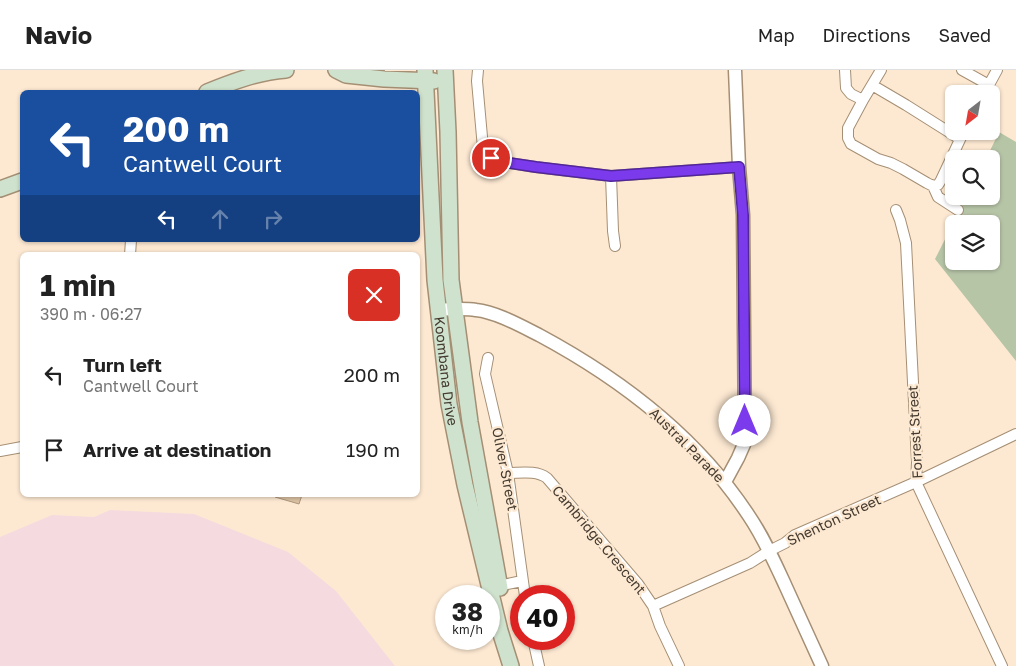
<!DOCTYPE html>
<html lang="en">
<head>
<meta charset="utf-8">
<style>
	body { margin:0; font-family:"Golos Text",sans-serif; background:#f2f2f2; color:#222; height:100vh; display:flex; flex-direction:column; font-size:19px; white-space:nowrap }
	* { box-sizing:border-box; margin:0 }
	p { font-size:16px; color:#767676 }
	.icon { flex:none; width:28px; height:28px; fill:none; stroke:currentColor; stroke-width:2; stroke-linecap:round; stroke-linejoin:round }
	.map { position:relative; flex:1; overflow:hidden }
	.panel { position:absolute; left:20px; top:182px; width:400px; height:245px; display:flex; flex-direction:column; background:#fff; border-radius:8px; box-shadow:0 1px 4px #0004 }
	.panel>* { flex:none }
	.top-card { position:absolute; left:20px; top:20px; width:400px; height:152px; border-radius:8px; box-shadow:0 1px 4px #0004; background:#1a4fa0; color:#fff; overflow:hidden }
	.needle { width:32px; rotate:211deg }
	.tools { position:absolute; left:945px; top:15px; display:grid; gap:10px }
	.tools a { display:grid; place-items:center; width:55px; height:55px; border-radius:8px; background:#fff; box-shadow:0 1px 4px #0004; font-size:25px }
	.speed { position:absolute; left:435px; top:515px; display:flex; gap:10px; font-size:25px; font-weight:700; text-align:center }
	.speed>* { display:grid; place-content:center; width:65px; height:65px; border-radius:50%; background:#fff; box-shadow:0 1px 4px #0004; line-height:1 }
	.speed small { font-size:12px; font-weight:400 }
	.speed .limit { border:8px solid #d22; background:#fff; color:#111 }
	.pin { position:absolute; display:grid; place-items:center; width:42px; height:42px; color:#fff; margin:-21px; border:2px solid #fff; border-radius:50%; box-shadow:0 1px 5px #0007 }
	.me { position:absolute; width:55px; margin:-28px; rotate:0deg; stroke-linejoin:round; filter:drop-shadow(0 0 4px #0008) }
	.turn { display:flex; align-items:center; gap:18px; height:105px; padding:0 20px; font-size:22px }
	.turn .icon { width:65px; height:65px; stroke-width:2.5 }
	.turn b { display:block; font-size:35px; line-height:42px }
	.lanes { display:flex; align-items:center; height:48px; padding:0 20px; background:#0003; justify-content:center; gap:25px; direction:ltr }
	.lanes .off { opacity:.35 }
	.round { display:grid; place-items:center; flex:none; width:52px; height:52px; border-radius:8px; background:#f2f2f2 }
	.summary { display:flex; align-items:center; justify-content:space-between; height:85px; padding:0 20px }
	h1 { font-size:30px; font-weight:700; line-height:38px }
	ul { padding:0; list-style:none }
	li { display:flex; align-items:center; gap:15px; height:75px; padding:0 20px }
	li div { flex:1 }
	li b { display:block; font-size:19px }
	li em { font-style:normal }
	header { display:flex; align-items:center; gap:30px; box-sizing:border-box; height:70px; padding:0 25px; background:#fff; border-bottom:1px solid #e0e0e0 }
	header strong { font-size:24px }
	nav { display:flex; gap:28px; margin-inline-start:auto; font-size:18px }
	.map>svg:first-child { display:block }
	.industrial { fill:#f5dbdf }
	.green { fill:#b7c5a7; fill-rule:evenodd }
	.building { fill:#dbc1a2; stroke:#ad967b }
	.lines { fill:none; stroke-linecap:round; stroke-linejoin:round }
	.minor-casing { stroke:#a58f74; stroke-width:12 }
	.tertiary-casing { stroke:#a58f74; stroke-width:15 }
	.secondary-casing { stroke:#a58f74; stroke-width:18 }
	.minor { stroke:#fff; stroke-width:10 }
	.tertiary { stroke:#fff; stroke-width:12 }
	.secondary { stroke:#cfe2cd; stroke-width:15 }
	.route-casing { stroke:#51269a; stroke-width:12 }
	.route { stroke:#7c3aed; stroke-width:9 }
	.labels { text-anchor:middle; stroke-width:4.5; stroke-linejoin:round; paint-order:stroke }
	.street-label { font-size:14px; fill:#443a2f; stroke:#fde9d2 }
</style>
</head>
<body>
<header>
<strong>Navio</strong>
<nav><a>Map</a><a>Directions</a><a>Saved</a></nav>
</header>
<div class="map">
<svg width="1016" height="596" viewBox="0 0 1016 596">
	<rect width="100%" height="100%" fill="#fde9d2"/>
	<path class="industrial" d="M110,440l84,4 94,38 48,39 59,75h-395v-129l52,-22 42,2z"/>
	<path class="green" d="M999,62l17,10v219l-81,-102 32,-63h24v-37h-5zM954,154h37v37h-37z"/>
	<path class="building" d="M275,425h27l-3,9 -24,-7z"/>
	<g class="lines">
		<g class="minor-casing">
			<path id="minor" d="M478,0l-1,11 6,67 8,10 12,4 32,5 76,9 128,-9
				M845,0l1,18 5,6 12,6 -15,28v10l3,6 27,15 13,4 12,6 24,14 6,3 5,-1 3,-5 23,-49
				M962,0l27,15
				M872,15l34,20 54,34
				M984,24l13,-24
				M863,30l18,-30
				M611,106l2,55 2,15
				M933,116l5,11 20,13
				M896,140l4,10 6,23 11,219 -1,20 86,184
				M130,185l1,-15
				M488,288l-3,16 23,99 17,123
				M0,381l22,-4
				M508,403c13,0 28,-3 39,5l91,106 15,22 7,20 19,40
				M493,517l29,-6
				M653,536l97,-43 19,-12 16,-8 10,-8 121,-53 100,-48
				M533,569l6,27"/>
		</g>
		<g class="tertiary-casing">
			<path id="tertiary" d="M438,240c13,-1 26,-2 38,0 20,2 45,16 63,25 82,44 159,103 210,181 15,22 26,47 37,71 12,26 24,53 36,79
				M725,412l13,-24 7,-16 -2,-227 -4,-48 -4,-97"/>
		</g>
		<g class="secondary-casing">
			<g id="secondary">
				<path d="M336,0l10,5 38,4 50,2"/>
				<path id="s1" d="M425,0l10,210 14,124 16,81 35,146 11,35"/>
				<path d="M445,0l3,62 3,148 19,142 30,166"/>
				<path d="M207,22c25,-10 51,-20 79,-22"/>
				<path d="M0,119l22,-8"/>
			</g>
		</g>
		<use href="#minor" class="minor"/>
		<use href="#tertiary" class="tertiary"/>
		<use href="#secondary" class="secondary"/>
	</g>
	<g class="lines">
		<g class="route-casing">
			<path id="route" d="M491,88l12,4 33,5 75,9 128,-9 4,48 2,206"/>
		</g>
		<use href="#route" class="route"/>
	</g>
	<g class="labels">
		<g class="street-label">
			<text dy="5" stroke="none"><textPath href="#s1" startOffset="302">Koombana Drive</textPath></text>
			<text transform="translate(915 362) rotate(-93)" y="5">Forrest Street</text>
			<text transform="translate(687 375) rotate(45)" y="5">Austral Parade</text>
			<text transform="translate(505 399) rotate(79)" y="5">Oliver Street</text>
			<text transform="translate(834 450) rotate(-25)" y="5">Shenton Street</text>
			<text transform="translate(599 470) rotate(50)" y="5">Cambridge Crescent</text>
		</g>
	</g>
</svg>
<div class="tools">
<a><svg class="needle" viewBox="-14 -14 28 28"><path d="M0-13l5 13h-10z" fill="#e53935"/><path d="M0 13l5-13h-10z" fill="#767676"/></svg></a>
<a><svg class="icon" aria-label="search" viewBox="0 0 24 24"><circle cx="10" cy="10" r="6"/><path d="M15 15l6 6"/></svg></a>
<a><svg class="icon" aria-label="layers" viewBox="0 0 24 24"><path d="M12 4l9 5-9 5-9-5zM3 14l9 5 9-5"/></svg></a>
</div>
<div class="speed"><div>38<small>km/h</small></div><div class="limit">40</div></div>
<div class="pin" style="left:491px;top:88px;background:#d93025"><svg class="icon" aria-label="arrive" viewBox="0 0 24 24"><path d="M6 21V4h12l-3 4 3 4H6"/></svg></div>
<svg class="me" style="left:745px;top:351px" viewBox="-20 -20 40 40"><circle r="19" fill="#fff"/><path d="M0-13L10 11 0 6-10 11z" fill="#7c3aed"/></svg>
<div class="top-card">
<div class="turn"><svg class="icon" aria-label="left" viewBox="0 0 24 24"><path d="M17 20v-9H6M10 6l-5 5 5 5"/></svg><div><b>200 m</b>Cantwell Court</div></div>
<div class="lanes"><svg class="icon" aria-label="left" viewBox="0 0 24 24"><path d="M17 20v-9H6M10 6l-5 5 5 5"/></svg><svg class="icon off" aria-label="ahead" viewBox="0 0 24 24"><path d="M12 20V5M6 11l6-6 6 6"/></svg><svg class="icon off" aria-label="right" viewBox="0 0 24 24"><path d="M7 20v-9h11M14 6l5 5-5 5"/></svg></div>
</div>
<section class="panel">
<div class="summary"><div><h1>1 min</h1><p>390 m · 06:27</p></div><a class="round" style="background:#d93025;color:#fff"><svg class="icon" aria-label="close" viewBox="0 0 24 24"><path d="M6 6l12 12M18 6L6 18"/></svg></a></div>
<ul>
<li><svg class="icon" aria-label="left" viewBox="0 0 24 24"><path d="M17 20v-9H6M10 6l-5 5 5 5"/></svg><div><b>Turn left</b><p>Cantwell Court</p></div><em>200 m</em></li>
<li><svg class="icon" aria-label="arrive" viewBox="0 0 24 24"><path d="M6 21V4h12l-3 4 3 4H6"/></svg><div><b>Arrive at destination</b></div><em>190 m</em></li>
</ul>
</section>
</div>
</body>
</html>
